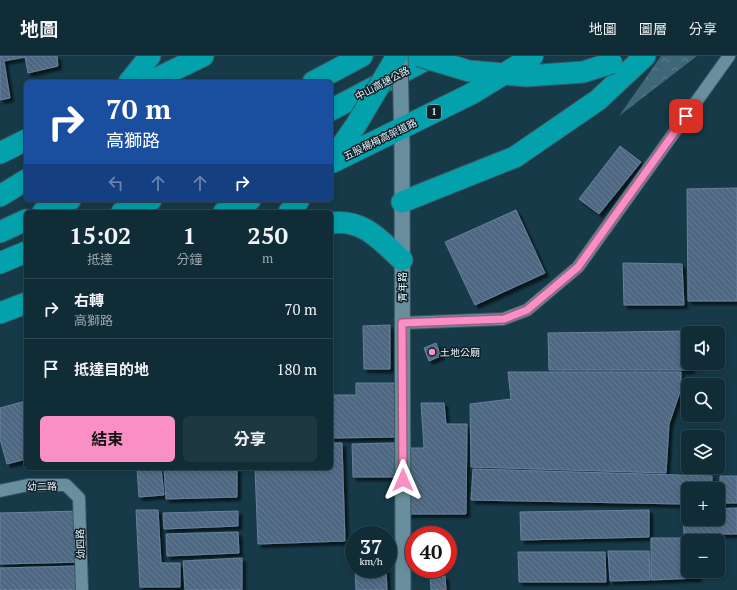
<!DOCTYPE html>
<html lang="zh-TW">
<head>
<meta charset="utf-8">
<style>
	body { margin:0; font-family:"PT Serif","Noto Sans TC",serif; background:#1e3842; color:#f1f3f6; height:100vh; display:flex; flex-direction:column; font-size:15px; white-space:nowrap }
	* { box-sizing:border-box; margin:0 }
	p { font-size:13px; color:#9ca7ad }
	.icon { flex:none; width:22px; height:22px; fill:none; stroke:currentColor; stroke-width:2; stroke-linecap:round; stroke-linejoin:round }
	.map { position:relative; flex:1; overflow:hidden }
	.sheet { position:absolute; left:24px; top:154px; width:309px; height:260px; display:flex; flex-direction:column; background:#102c36; border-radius:6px; box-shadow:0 2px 6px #0003,0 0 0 1px #304851 }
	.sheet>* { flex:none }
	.top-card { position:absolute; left:24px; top:24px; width:309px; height:122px; border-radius:6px; box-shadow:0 2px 6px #0003,0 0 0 1px #304851; background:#1a4fa0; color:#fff; overflow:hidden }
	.tools { position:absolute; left:681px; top:270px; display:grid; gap:8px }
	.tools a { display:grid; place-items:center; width:44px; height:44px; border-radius:6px; background:#102c36; box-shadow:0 2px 6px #0003,0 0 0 1px #304851; font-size:20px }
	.speed { position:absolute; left:345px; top:470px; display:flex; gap:8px; font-size:20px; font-weight:700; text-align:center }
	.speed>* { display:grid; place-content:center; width:52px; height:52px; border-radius:50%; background:#102c36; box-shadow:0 2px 6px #0003,0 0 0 1px #304851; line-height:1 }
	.speed small { font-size:10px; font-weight:400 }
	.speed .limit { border:6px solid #d22; background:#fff; color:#111 }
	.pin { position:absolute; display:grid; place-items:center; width:34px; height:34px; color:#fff; margin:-17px; border-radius:8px; box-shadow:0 2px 6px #0006 }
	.me { position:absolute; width:44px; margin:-22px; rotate:0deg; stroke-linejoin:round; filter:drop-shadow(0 0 3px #0008) }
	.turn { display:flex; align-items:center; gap:14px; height:84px; padding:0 16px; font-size:18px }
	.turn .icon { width:52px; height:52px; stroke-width:2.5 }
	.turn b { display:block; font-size:28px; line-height:34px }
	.lanes { display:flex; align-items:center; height:38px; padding:0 16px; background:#0003; justify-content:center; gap:20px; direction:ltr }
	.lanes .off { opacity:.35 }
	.eta { display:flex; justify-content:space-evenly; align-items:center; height:68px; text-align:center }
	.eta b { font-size:24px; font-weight:700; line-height:28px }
	.button { display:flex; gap:8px; margin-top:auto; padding:8px 16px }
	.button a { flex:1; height:46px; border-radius:6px; background:#fa8fc6; color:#111; font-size:16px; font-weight:700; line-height:46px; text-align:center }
	.button a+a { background:#1e3842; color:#f1f3f6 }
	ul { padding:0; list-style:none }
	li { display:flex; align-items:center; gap:12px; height:60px; padding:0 16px; border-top:1px solid #304851 }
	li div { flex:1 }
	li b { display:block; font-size:15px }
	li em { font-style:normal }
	header { display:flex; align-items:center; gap:24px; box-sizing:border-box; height:56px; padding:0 20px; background:#102c36; border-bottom:1px solid #304851 }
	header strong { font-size:19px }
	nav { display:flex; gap:22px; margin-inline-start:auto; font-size:14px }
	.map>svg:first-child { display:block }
	.forest { fill:url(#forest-crowns) }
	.building { fill:url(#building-back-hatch); stroke:#69819b; filter:url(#shadow) }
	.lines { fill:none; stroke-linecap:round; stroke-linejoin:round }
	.minor-casing { stroke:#3c5864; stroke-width:14 }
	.tertiary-casing { stroke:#3c5864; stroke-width:17 }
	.motorway-casing { stroke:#3c5864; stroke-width:23 }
	.minor { stroke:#698f9f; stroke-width:12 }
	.tertiary { stroke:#698f9f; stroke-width:15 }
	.motorway { stroke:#03a1ab; stroke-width:21 }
	.tertiary-bridge-casing { stroke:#3c5864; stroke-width:17; stroke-linecap:butt }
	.motorway-bridge-casing { stroke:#3c5864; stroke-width:23; stroke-linecap:butt }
	.tertiary-bridge { stroke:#698f9f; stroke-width:15 }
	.motorway-bridge { stroke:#03a1ab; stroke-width:21 }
	.route-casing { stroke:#a25d81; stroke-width:10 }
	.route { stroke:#fa8fc6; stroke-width:7 }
	.poi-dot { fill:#fa8fc6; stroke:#101f26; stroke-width:1.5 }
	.labels { text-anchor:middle; stroke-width:3; stroke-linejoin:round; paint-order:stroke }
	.shield { fill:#101f26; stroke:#a6b6bc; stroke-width:1 }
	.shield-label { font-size:9px; font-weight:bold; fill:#e6f6fd }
	.street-label { font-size:10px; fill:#e6f6fd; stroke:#101f26 }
	.poi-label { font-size:10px; fill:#e6f6fd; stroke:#101f26; text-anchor:start }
</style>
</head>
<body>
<header>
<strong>地圖</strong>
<nav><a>地圖</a><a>圖層</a><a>分享</a></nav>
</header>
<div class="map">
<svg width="737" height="534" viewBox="0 0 737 534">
	<defs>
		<pattern id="forest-crowns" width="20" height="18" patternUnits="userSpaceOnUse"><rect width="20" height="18" fill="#3e6778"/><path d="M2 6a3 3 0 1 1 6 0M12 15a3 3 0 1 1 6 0" fill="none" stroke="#5a7d8c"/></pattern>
		<pattern id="building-back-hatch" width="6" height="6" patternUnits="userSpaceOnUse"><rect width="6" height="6" fill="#4d6783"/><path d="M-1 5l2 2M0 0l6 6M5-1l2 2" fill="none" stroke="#677d95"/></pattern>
		<filter id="shadow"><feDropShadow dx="3.5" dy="3.5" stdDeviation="1" flood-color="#0009"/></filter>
	</defs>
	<rect width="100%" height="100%" fill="#163a48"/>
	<path class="forest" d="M661,0h36l-78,60z"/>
	<path class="building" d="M0,0h57l1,10 -30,7 -3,-16 -21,4 6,37 -10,2z
		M620,90l21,16 -42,52 -20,-15z
		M737,132v113h-49l-1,-112z
		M516,154l29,63 -70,32 -30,-63z
		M623,207l59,1 2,41h-60z
		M390,269v44h-26l-1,-43z
		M690,275v2h-2v30h3v7h-142l-1,-37z
		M436,287l5,13 -12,5 -5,-13z
		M508,316h173v17l-12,35 -3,49 -195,-6 -1,-63 41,-5z
		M356,327h39v54l-64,1v-43h25z
		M26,345v58l-19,5 -7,-25v-31z
		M421,347h23l2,21h21l-1,90h-62v-25l9,1 -5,-42h16z
		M331,387h11l3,98 -87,3 -3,-76h76z
		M394,387l1,34h-42l-1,-33z
		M137,412h24l3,27 -25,2z
		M164,412h73v29l-71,2z
		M473,413l239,7v13h-24v30h30v-10l19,-1v26h-53l-2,-30 -211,-4z
		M720,420h17v27h-17z
		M136,454h22l3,53h19v24h-40z
		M649,454v27l-128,3 -1,-28z
		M82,455l2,51 -84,2v-51z
		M238,455v15l-74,3 -1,-16z
		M238,476l1,21 -72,3 -1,-22z
		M651,482h47v3h-10v30h10v7l-47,2z
		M608,495h41l1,29 -40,1z
		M518,496h87l1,30h-87z
		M242,502v32h-57l-2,-29z
		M79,510l1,24h-80v-22z
		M355,513h31l1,21h-31z
		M430,520h15l1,14h-15z"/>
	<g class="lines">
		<g class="minor-casing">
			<path id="minor" d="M403,267l100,-4 24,-9 51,-43 151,-211
				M0,435l28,-6h38l13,13 3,92"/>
		</g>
		<g class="tertiary-casing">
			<path id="tertiary" d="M402,91l1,443"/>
		</g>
		<g class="motorway-casing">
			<path id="motorway" d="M129,26l21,-26
				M149,26l54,-26
				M313,26l49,-26
				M331,54l102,-54
				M0,97l26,-13
				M0,140l26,-16
				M402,146l113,-45 83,-57 47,-44
				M43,156l27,-12
				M122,156l29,-12
				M224,156l26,-12
				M289,156l10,-12
				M331,167c33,-4 49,17 71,37
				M0,176l26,-12
				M0,207l26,-11
				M0,257l26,-10"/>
		</g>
		<use href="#minor" class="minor"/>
		<use href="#tertiary" class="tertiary"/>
		<use href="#motorway" class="motorway"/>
		<g class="tertiary-bridge-casing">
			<path id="tertiary-bridge" d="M400,0l2,91"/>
		</g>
		<g class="motorway-bridge-casing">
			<path id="motorway-bridge" d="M419,0l50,15 58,5 56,-4 29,-9
				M331,105l25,-36 41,-69
				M331,107l142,-70 60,-37"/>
		</g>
		<use href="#tertiary-bridge" class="tertiary-bridge"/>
		<use href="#motorway-bridge" class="motorway-bridge"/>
	</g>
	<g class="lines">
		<g class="route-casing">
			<path id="route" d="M403,424l-1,-157 102,-4 23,-9 51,-43 108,-151"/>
		</g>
		<use href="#route" class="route"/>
	</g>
	<circle class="poi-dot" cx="432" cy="296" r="4"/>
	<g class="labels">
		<rect class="shield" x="427" y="49" width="14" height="14" rx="3"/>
		<g class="shield-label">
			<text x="434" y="59">1</text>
		</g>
		<g class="street-label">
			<text transform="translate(382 27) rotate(-28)" y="4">中山高速公路</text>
			<text transform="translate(380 83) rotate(-26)" y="4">五股楊梅高架道路</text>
			<text transform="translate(402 231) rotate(-90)" y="4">青年路</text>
			<text transform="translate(42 430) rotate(-1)" y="4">幼二路</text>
			<text transform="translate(80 488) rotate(-92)" y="4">幼四路</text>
		</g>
		<g class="poi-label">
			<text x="440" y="300">土地公廟</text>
		</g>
	</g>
</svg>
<div class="tools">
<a><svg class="icon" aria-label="sound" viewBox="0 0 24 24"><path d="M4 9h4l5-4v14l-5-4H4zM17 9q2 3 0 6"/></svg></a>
<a><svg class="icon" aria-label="search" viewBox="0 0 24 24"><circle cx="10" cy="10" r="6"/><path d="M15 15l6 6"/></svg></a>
<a><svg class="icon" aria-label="layers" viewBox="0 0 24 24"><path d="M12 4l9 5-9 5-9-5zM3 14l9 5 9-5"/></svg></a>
<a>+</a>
<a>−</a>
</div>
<div class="speed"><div>37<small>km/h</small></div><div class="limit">40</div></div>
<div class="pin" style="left:686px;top:60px;background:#d93025"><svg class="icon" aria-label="arrive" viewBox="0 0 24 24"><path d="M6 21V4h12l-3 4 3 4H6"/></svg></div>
<svg class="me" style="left:403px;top:424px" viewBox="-20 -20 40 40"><path d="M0-17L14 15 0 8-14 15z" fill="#fa8fc6" stroke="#fff" stroke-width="4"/></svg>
<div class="top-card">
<div class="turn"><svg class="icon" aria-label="right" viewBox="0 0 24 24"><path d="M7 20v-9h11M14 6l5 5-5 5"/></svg><div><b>70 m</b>高獅路</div></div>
<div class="lanes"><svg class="icon off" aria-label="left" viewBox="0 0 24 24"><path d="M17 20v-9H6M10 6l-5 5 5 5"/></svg><svg class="icon off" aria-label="ahead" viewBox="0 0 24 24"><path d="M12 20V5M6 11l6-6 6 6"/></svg><svg class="icon off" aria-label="ahead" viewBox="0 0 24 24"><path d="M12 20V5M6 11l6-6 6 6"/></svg><svg class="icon" aria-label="right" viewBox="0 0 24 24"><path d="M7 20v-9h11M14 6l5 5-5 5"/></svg></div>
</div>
<section class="sheet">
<div class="eta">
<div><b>15:02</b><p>抵達</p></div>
<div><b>1</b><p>分鐘</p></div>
<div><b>250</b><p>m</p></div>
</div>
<ul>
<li><svg class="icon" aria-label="right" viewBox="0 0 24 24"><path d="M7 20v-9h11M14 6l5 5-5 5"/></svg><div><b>右轉</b><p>高獅路</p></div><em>70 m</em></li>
<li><svg class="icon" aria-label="arrive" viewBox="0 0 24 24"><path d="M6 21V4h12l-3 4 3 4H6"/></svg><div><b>抵達目的地</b></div><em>180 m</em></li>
</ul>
<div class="button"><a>結束</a><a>分享</a></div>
</section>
</div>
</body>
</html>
